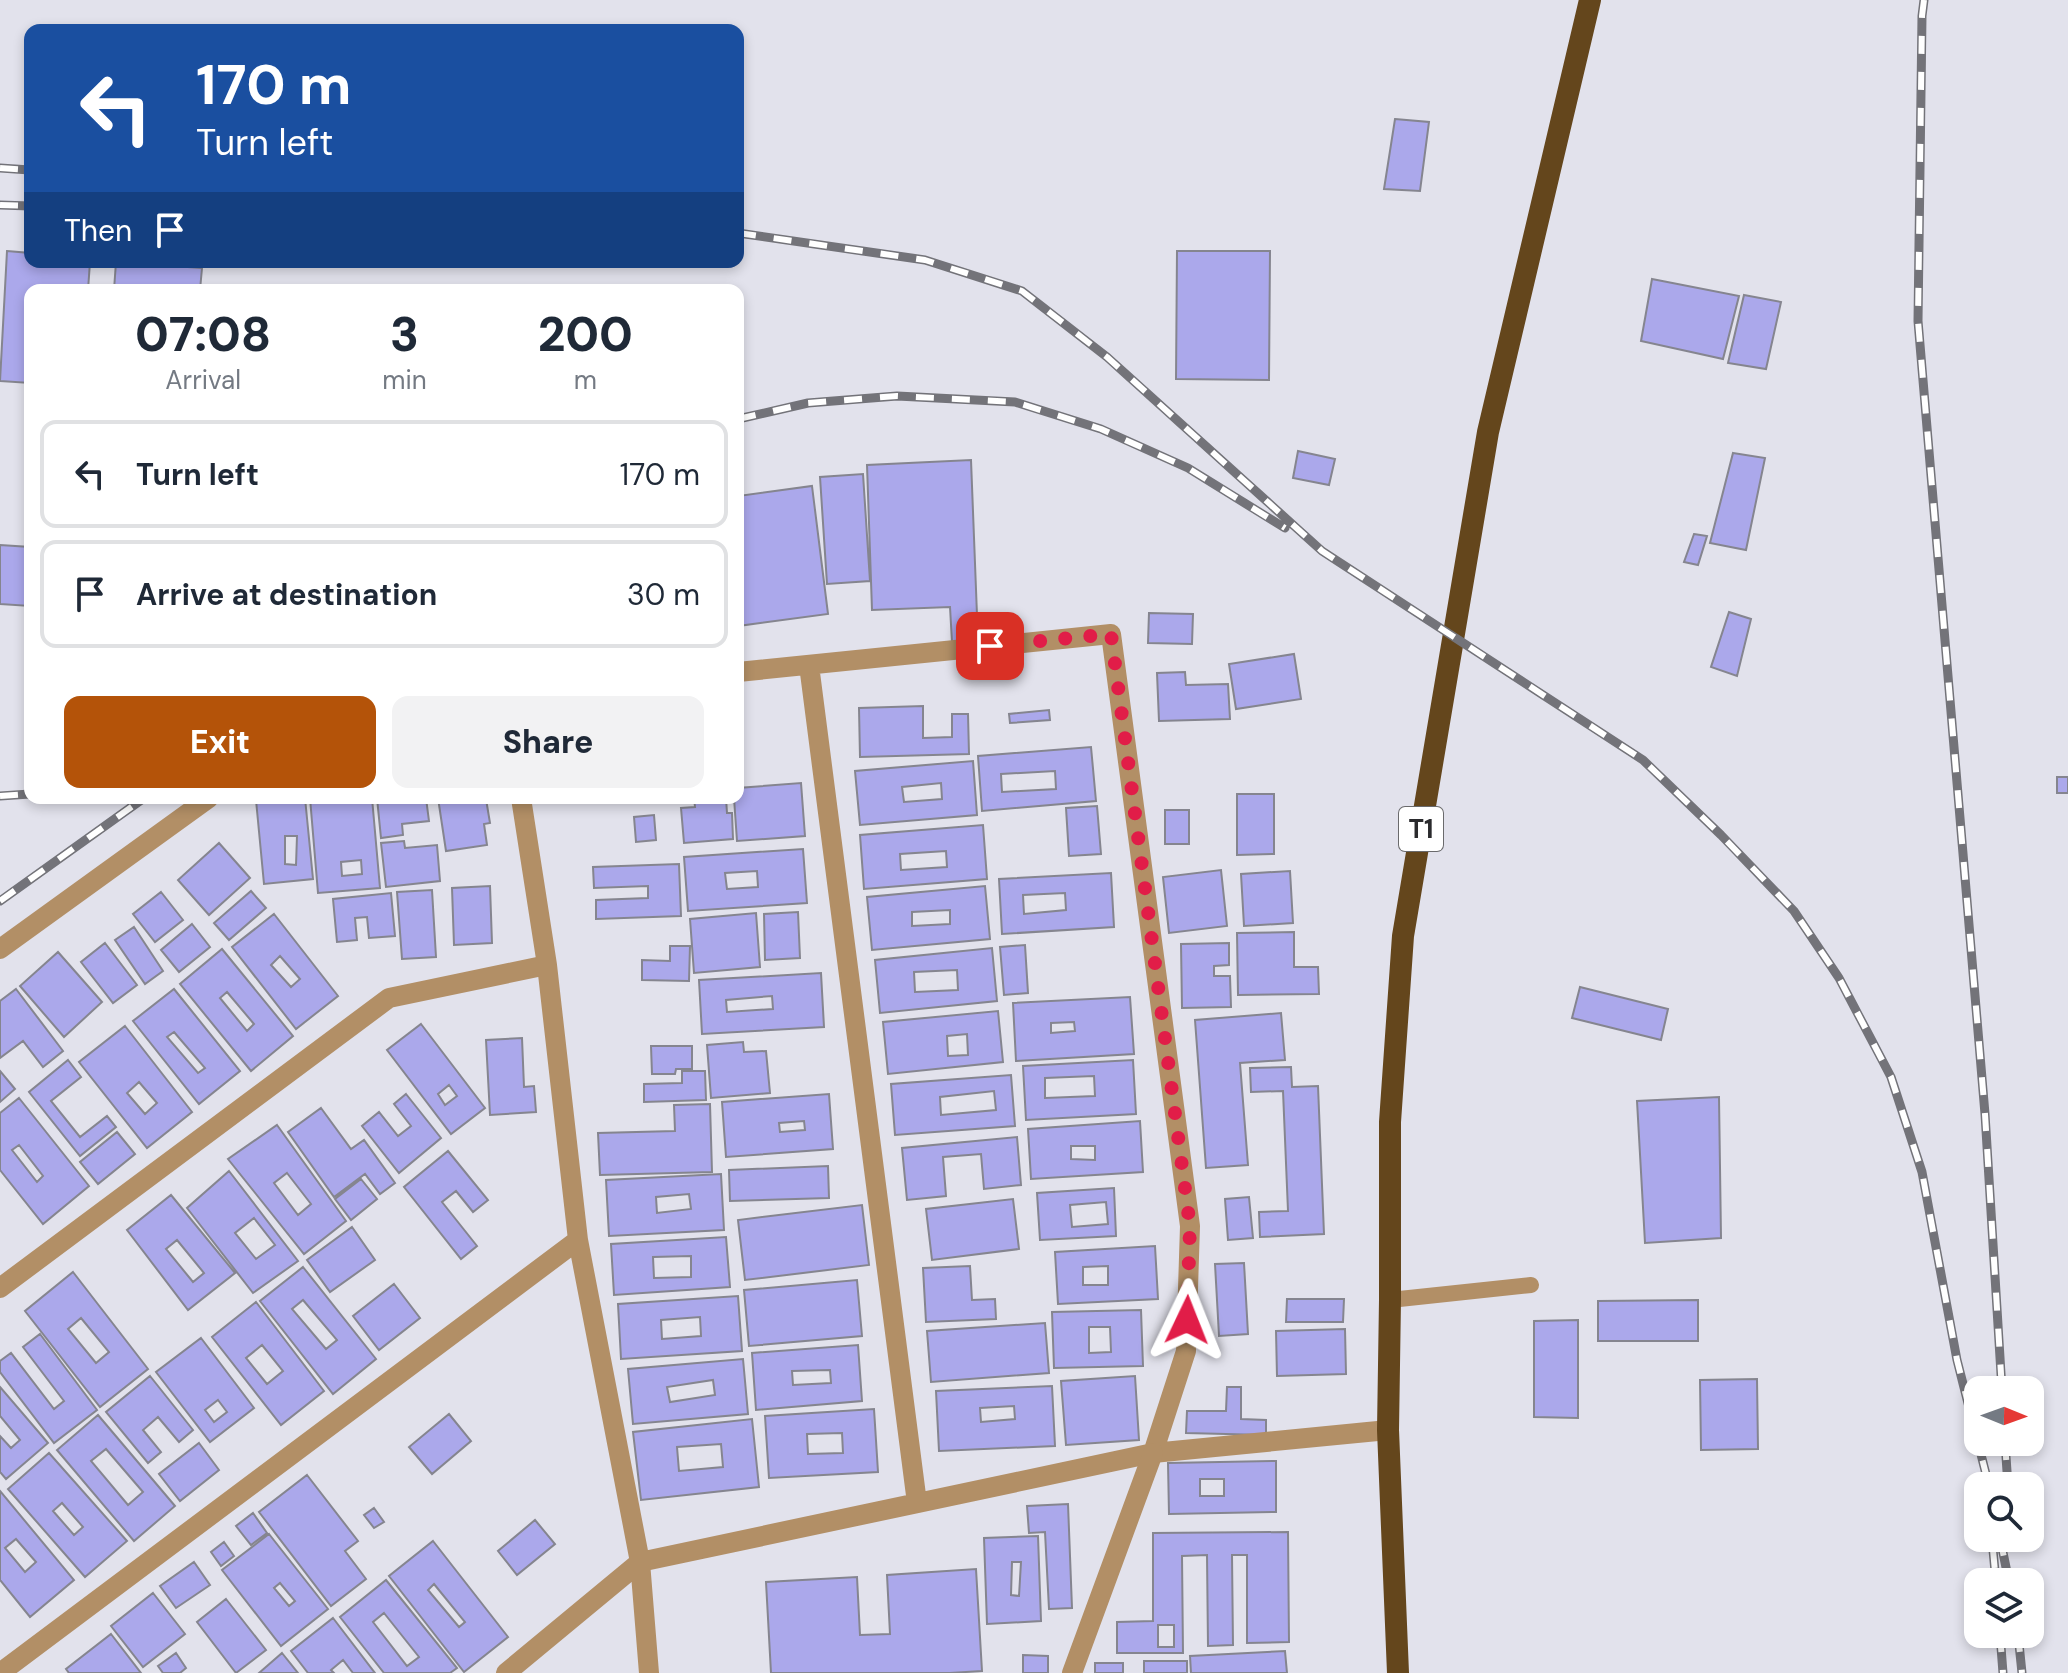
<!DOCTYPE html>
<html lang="en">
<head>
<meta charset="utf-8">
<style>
	body { margin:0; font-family:"DM Sans",sans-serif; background:#f2f2f3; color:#1f2937; height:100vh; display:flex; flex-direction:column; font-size:30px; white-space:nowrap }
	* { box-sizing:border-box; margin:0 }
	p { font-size:26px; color:#747a83 }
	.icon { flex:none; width:44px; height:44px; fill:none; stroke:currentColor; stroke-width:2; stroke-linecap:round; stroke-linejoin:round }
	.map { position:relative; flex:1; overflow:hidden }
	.panel { position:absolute; left:24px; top:284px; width:720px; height:520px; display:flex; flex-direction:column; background:#fff; border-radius:16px; box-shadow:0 4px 12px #0003 }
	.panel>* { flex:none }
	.hud { position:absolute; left:24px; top:24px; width:720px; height:244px; border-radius:16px; box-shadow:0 4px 12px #0003; background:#1a4fa0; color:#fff; overflow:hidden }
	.needle { width:52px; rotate:91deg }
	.buttons { position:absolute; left:1964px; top:1376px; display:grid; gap:16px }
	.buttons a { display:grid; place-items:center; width:80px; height:80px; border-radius:16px; background:#fff; box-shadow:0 4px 12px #0003; font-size:40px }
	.pin { position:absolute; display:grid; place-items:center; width:68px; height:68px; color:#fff; margin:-34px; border-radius:16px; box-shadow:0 4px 12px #0006 }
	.me { position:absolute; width:88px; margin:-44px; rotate:2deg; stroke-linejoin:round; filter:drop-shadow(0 0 6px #0008) }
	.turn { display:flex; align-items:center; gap:28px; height:168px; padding:0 40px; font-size:36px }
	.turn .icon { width:104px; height:104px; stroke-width:2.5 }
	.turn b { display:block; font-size:56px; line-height:68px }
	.then { display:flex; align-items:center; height:76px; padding:0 40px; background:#0003; gap:16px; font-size:30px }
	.eta { display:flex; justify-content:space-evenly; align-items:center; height:136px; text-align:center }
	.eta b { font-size:48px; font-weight:800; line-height:56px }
	.action { display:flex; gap:16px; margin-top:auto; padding:16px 40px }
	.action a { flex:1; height:92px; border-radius:16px; background:#b45309; color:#fff; font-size:32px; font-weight:800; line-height:92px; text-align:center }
	.action a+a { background:#f2f2f3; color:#1f2937 }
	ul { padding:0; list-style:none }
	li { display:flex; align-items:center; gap:24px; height:108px; margin:0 16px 12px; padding:0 24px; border:4px solid #e0e1e3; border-radius:16px }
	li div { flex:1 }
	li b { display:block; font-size:30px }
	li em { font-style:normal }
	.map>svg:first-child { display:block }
	.building { fill:#aba8eb; stroke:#85858f; stroke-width:2; fill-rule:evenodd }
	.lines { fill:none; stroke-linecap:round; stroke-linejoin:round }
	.service { stroke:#b28f66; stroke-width:16 }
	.minor { stroke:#b28f66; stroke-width:20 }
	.tertiary { stroke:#b28f66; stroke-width:20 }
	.trunk { stroke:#64461c; stroke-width:22 }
	.rail-casing { stroke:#737379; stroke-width:9 }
	.rail { stroke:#fff; stroke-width:6; stroke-dasharray:18; stroke-linecap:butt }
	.route { stroke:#e11d48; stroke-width:14; stroke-dasharray:0 25.2 }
	.labels { text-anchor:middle; stroke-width:7; stroke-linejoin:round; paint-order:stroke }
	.shield { fill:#fff; stroke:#6a6a6c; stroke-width:2 }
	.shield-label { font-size:26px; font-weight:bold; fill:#2a2a2d }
</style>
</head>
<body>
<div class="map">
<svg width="2068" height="1673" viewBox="0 0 2068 1673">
	<rect width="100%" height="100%" fill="#e2e2ec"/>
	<path class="building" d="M1395,119l34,3 -9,69 -36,-2z
		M7,251l23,2v9h60l-2,28h-58v93l-30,-2z
		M1177,251h93l-1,129 -93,-1z
		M116,262l86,6 -2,22h-86z
		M1652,279l87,17 -16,63 -82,-18z
		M1744,295l37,7 -15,67 -38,-6z
		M1298,451l37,8 -6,26 -36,-7z
		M1733,453l32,5 -19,92 -36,-7z
		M971,460l7,181 -26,1 -2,-35 -78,3 -5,-145z
		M863,474l7,107 -43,3 -7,-107z
		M812,486l16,128 -90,12v-130z
		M1694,534l13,2 -9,29 -14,-3z
		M0,545l30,2v59l-30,-2z
		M1729,612l22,7 -14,57 -26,-9z
		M1149,613l44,1 -1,30 -44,-1z
		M1294,654l7,45 -65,10 -7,-45z
		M1185,672l1,13 42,-1 2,35 -71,2 -2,-48z
		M923,706v32l29,-1v-23h16l1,40 -109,3 -1,-49z
		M1049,710l1,10 -40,3 -1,-9z
		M1091,747l5,54 -114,10 -4,-55zM1055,771l1,18 -54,3 -1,-18z
		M973,761l4,54 -117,10 -5,-54zM941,783l1,16 -38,3 -2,-15z
		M2057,777h11v16h-11z
		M801,783l4,53 -68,5 -3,-43h4v-10z
		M1237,794h37v60l-37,1z
		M279,798h26l8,81 -49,5 -8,-84zM285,836h12l-1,29 -11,-1z
		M310,798h62l8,90 -62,5zM361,860l1,14 -20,2 -1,-14z
		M377,798h49l3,23 -27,3 1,11 -22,3z
		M438,798l48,1 4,24 -6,1 3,21 -41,6z
		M694,798h32l1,15h5l1,26 -49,4 -3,-35 14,-1z
		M1097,806l4,48 -32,2 -3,-48z
		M1165,810h24v34h-24z
		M654,815l2,25 -20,2 -2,-25z
		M983,825l4,54 -123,10 -4,-54zM946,851l1,16 -46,3 -1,-16z
		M404,841l1,7 32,-3 3,36 -54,6 -5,-44z
		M219,843l31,35 -41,37 -31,-35z
		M803,849l4,54 -119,8 -4,-54zM757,871l1,16 -31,2 -2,-16z
		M679,864l2,52 -85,3v-19l52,-2v-12l-54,2 -1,-21z
		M1221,870l6,56 -58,7 -6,-56z
		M1290,871l3,52 -49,3 -3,-52z
		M1111,873l3,54 -112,7 -3,-55zM1065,893l1,17 -42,4 -1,-19z
		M490,886l2,57 -38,2 -2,-57z
		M985,886l5,53 -118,11 -5,-53zM950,910v14l-38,2v-14z
		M432,890l4,67 -34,2 -5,-67z
		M251,891l15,17 -37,32 -15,-17z
		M161,892l22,28 -28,22 -22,-28z
		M391,893l4,43 -26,2 -2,-21 -12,1 2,22 -20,2 -4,-43z
		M798,912l2,46 -35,2 -1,-46z
		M756,913l4,54 -66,6 -4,-54z
		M274,914l64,82 -42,33 -64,-82zM280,956l20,23 -9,8 -20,-22z
		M192,924l18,23 -31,25 -18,-22z
		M134,927l29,44 -18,13 -30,-44z
		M1294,932v35h24l1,27 -81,1 -1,-62z
		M105,943l32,42 -24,18 -32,-41z
		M1229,943v22l-15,1v10h16l1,31 -49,1 -1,-64z
		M1025,945l3,48 -24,2 -4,-48z
		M670,946h20l-1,35 -47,-1v-20l28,1z
		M992,948l5,53 -117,12 -5,-53zM957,970l1,20 -43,2 -1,-20z
		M222,949l71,87 -42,35 -71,-87zM227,992l27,32 -7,7 -27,-33z
		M58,952l44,50 -38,35 -44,-51z
		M821,973l3,54 -122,7 -3,-54zM772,996l1,13 -46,3 -1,-12z
		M1580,987l88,22 -7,31 -89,-22z
		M16,989l47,62 -20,16 -20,-26 -23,17v-57z
		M174,989l66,82 -41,33 -66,-83zM174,1032l31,36 -7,5 -31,-36z
		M1130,997l4,57 -118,7 -3,-58zM1074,1022l1,9 -24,2v-10z
		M998,1011l5,51 -115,12 -5,-52zM967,1034l1,21 -20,1 -1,-20z
		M1281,1013l4,47 -45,3 8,102 -42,3 -11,-148z
		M421,1024l64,84 -34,26 -64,-84zM449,1085l8,11 -12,9 -7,-11z
		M125,1026l67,86 -45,36 -68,-86zM139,1082l18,21 -12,11 -18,-21z
		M522,1038l2,49 10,-1 2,26 -46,3 -4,-75z
		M743,1042l1,10 22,-1 4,42 -59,5 -4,-53z
		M651,1046h41v23h-16l-1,5h-23z
		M68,1060l13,17 -30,24 29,36 27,-21 9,11 -36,29 -51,-64z
		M1133,1060l3,54 -110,6 -3,-54zM1094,1076l1,20 -50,2v-20z
		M1291,1067l1,20 26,-1 6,148 -64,3 -1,-25 29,-1 -5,-120 -32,1 -1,-24z
		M0,1071l15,18 -15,13z
		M682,1071h23l1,29 -62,2v-18l38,-1z
		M1011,1075l4,51 -120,9 -4,-51zM994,1091l2,19 -55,5 -1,-18z
		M406,1094l35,44 -42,35 -37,-47 17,-14 19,24 13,-10 -17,-22z
		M829,1094l4,55 -107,8 -4,-55zM804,1121l1,9 -25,2 -1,-9z
		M1719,1097l2,141 -76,5 -8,-142z
		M19,1098l70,88 -46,38 -43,-54v-57zM19,1145l24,31 -6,6 -25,-32z
		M710,1104l2,68 -112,3 -2,-42 77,-2 -1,-26z
		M321,1108l30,41 13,-9 31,43 -15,11 -15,-20 -31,23 -46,-65z
		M1140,1121l3,51 -112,7 -3,-50zM1071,1146h24v14l-24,-1z
		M277,1125l69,96 -42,33 -76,-95zM287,1173l24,31 -13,11 -24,-32z
		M117,1132l18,22 -37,30 -18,-22z
		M1017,1137l4,48 -37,4 -3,-35 -38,3 3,39 -39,4 -5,-52z
		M448,1151l40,49 -15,12 -17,-21 -14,11 35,44 -16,13 -57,-72z
		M828,1166l1,32 -99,3 -1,-31z
		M229,1171l69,90 -45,32 -66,-85zM254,1218l21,27 -19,14 -21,-26z
		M721,1174l3,56 -115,6 -3,-56zM689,1194l2,15 -34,4 -1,-16z
		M361,1179l16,20 -26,21 -16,-21z
		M1114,1188l2,48 -76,4 -3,-47zM1106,1202l2,22 -36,3 -2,-22z
		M171,1195l64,78 -47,37 -61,-80zM177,1240l27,33 -11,9 -27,-33z
		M1249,1197l4,41 -25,2 -3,-41z
		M1013,1199l6,50 -87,11 -6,-51z
		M862,1205l7,60 -124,15 -7,-60z
		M352,1227l23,33 -45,32 -23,-32z
		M726,1237l4,50 -116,8 -3,-51zM691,1256v21l-37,1 -1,-21z
		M1155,1246l3,53 -100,5 -3,-52zM1108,1266v19h-25v-18z
		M1244,1263l4,71 -29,2 -4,-72z
		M970,1266l2,34 23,-1 1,20 -70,3 -3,-54z
		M303,1267l73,92 -43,35 -73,-93zM303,1300l34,40 -11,9 -34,-40z
		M73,1272l75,97 -48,38 -75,-96zM81,1318l28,34 -13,11 -28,-34z
		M857,1280l5,56 -113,10 -5,-56z
		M394,1284l26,34 -41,32 -26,-34z
		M738,1296l4,55 -121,8 -3,-55zM700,1317l1,19 -39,3 -1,-19z
		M1287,1299h57l-1,23h-57z
		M1698,1300v41h-100v-40z
		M256,1302l68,89 -43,34 -69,-88zM262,1345l21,26 -16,13 -21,-26z
		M1141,1310l2,56 -89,2 -2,-56zM1089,1327h21l1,25 -22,1z
		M1578,1320v98l-44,-1v-96z
		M1045,1323l4,50 -118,9 -4,-51z
		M1345,1329l1,45 -69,2 -1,-45z
		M40,1334l57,76 -43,33 -54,-71v-11l11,-8 43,56 10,-8 -41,-54z
		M201,1338l53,70 -44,34 -54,-70zM218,1400l9,12 -13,10 -9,-12z
		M858,1345l4,56 -106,9 -4,-57zM830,1370l1,13 -38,2 -1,-14z
		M743,1359l5,55 -115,10 -5,-55zM713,1380l2,15 -45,7 -3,-15z
		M150,1376l43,54 -14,12 -21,-25 -15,13 18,22 -13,11 -42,-51z
		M1135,1376l4,64 -73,5 -5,-64z
		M1757,1379l1,70 -57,1 -1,-70z
		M1052,1386l3,60 -116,5 -3,-60zM1014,1406l1,13 -34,3 -1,-14z
		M0,1387l48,56 -42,36 -6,-7v-36l11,12 9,-8 -20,-24z
		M1227,1387h14v32l25,1v15l-80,-2 1,-22h39z
		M874,1409l4,63 -109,6 -4,-62zM842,1433l1,20 -35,1 -1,-20z
		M449,1414l22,27 -39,33 -23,-27z
		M98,1415l77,91 -41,35 -77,-91zM106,1449l37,43 -15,13 -37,-44z
		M752,1419l7,68 -118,13 -8,-68zM721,1444l2,23 -44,4 -2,-24z
		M199,1443l20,27 -39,31 -21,-27z
		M49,1453l78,88 -42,36 -77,-88zM62,1503l21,24 -9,8 -21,-24z
		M1276,1461v51l-107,2 -1,-51zM1200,1479h24v17h-24z
		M307,1475l51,66 -13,10 21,28 -35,27 -72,-94z
		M0,1491l74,89 -44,37 -30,-37zM16,1539l20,23 -11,10 -20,-24z
		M1068,1504l4,104 -23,1 -4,-77 -16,1 -2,-27z
		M374,1508l10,14 -10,6 -10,-13z
		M253,1513l14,20 -16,12 -15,-19z
		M535,1520l20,24 -38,31 -19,-24z
		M1288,1532l1,110 -42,1v-88h-15l1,90 -25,1 -1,-91 -25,1 1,97h-66v-31l36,-1v-88zM1158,1625h16v22h-16z
		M269,1534l59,75 -47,37 -59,-76zM280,1583l15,18 -6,5 -15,-18z
		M1038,1536l3,85 -54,3 -3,-86zM1012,1562h9l-2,34 -8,-1z
		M433,1541l75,96 -44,35 -75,-96zM434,1584l31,38 -6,5 -31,-37z
		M224,1542l10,14 -13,10 -10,-14z
		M194,1562l16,23 -34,23 -16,-22z
		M976,1569l6,102 -32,2h-179l-5,-91 91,-5 3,58 30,-1 -3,-59z
		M386,1580l71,88 -7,5h-66l-44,-56zM384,1613l35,44 -12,9 -34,-44z
		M153,1593l32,41 -42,33 -32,-41z
		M226,1599l40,51 -30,23 -39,-51z
		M333,1618l42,55h-22l-10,-13 -12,10 3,3h-26l-17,-22z
		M111,1634l30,39h-72l-3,-4z
		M1285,1651l2,22h-96l-1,-17z
		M176,1653l10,15 -6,5h-17l-5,-7z
		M282,1653l16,20h-39z
		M1023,1655l25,1v17h-25z
		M1144,1661h43v12h-43z
		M1095,1663h28v10h-28z"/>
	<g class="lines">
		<path class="service" d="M1390,1300l141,-15"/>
		<path class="minor" d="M809,665l108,838
			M738,672l373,-38 79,592 -4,125 -33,102
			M521,798l26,167 31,275 62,322 9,111
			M0,949l209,-151
			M0,1288l389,-290 158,-33
			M0,1673l578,-433
			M506,1673l134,-111 513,-109 235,-23"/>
		<path class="tertiary" d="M1072,1673l81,-220"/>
		<path class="trunk" d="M1398,1673l-10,-243 2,-130v-178l13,-186 85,-504 102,-432"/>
		<g class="rail-casing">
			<path id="rail" d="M1924,0l-2,16 -4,305 67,793 17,276
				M0,168l30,2
				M0,205l30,1
				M738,233l187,27 97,31 85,66 215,194 321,209 78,75 73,76 45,67 52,99 31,95 35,188 32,126
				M738,419l70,-16 89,-7 118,6 86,27 87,39 97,60
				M0,796l30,-2
				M0,901l144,-103
				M2005,1442l3,44
				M2000,1538l9,44
				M1993,1550l3,32
				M2000,1634l3,39
				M2018,1634l4,39"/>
		</g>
		<use href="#rail" class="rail"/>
	</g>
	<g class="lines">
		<path class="route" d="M990,646l121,-12 79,592 -3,94"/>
	</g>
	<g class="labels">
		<rect class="shield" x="1399" y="807" width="44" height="44" rx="6"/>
		<g class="shield-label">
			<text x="1421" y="838">T1</text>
		</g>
	</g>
</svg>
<div class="buttons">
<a><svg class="needle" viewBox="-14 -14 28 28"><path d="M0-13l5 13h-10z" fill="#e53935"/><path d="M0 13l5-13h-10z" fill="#747a83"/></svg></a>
<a><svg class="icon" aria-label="search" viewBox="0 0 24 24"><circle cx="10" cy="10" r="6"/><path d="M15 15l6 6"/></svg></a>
<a><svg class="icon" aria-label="layers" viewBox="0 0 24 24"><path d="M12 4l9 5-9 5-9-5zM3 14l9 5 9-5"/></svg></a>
</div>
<div class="pin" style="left:990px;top:646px;background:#d93025"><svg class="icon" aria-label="arrive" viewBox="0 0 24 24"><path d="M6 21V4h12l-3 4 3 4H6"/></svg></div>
<svg class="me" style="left:1187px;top:1320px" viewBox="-20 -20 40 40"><path d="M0-17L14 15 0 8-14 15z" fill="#e11d48" stroke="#fff" stroke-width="4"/></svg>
<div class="hud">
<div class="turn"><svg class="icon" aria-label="left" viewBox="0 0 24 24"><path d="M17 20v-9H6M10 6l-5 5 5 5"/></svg><div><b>170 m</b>Turn left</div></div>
<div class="then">Then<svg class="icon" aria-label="arrive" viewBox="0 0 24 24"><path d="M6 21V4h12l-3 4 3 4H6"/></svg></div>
</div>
<section class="panel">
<div class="eta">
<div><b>07:08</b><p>Arrival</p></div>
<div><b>3</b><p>min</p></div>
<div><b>200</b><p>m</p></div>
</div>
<ul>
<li><svg class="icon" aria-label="left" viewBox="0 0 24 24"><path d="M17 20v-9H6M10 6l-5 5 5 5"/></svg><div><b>Turn left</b></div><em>170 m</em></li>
<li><svg class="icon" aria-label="arrive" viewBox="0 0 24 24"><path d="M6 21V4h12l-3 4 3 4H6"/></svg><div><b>Arrive at destination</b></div><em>30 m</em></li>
</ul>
<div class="action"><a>Exit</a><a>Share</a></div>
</section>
</div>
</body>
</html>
